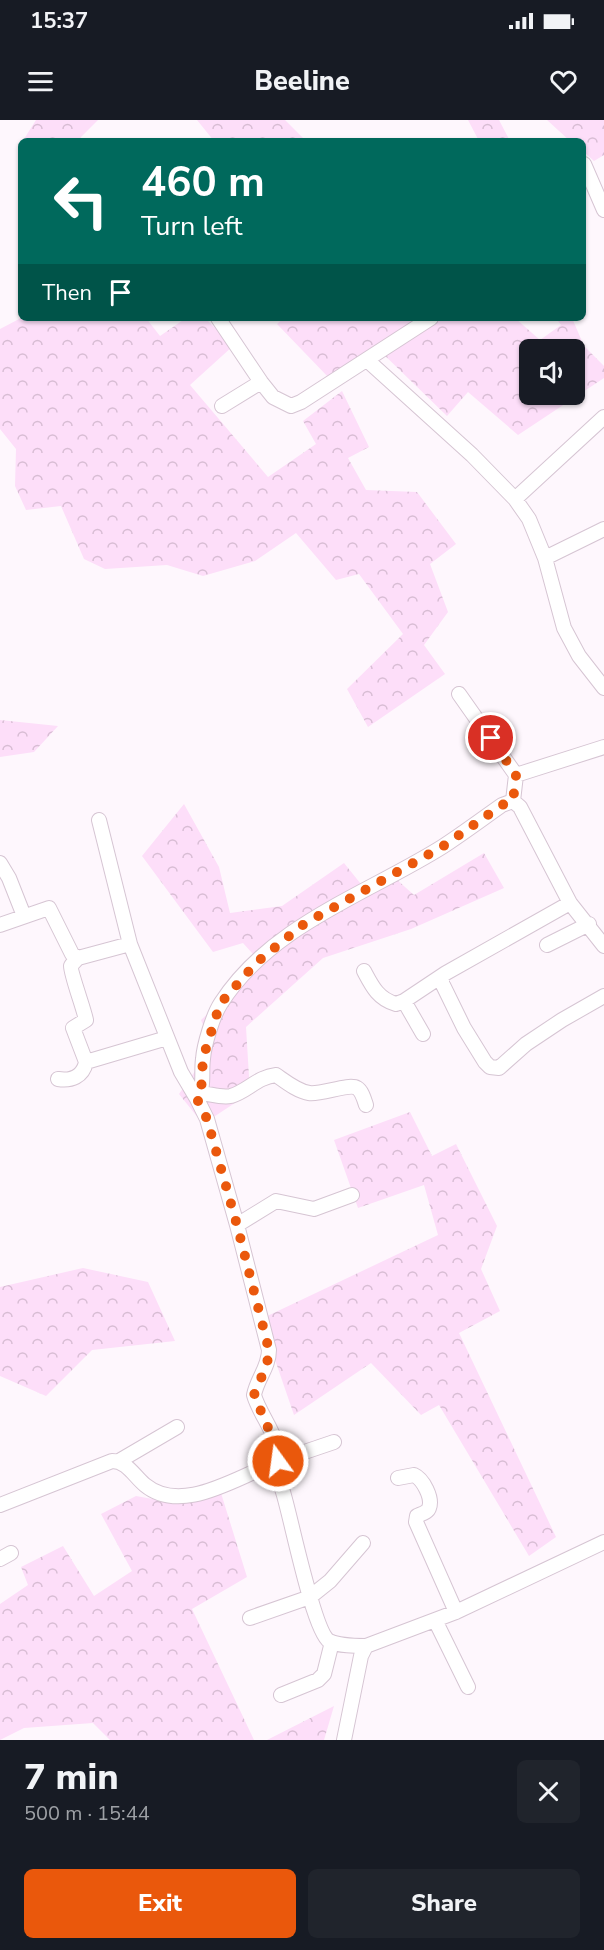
<!DOCTYPE html>
<html lang="en">
<head>
<meta charset="utf-8">
<style>
	body { margin:0; font-family:"Nunito Sans",sans-serif; background:#20242c; color:#f1f3f6; height:100vh; display:flex; flex-direction:column; font-size:22px; white-space:nowrap }
	* { box-sizing:border-box; margin:0 }
	p { font-size:20px; color:#9ea1a6 }
	.icon { flex:none; width:33px; height:33px; fill:none; stroke:currentColor; stroke-width:2; stroke-linecap:round; stroke-linejoin:round }
	.map { position:relative; height:1620px; overflow:hidden }
	.details { display:flex; flex-direction:column; background:#171b24; flex:1 }
	.details>* { flex:none }
	.top-card { position:absolute; left:18px; top:18px; width:568px; height:183px; border-radius:9px; box-shadow:0 2px 4px #0004; background:#00695c; color:#fff; overflow:hidden }
	.tools { position:absolute; left:519px; top:219px; display:grid; gap:12px }
	.tools a { display:grid; place-items:center; width:66px; height:66px; border-radius:9px; background:#171b24; box-shadow:0 2px 4px #0004; font-size:30px }
	.pin { position:absolute; display:grid; place-items:center; width:51px; height:51px; color:#fff; margin:-26px; border:3px solid #fff; border-radius:50%; box-shadow:0 2px 6px #0007 }
	.me { position:absolute; width:66px; margin:-33px; rotate:346deg; stroke-linejoin:round; filter:drop-shadow(0 0 4px #0008) }
	.turn { display:flex; align-items:center; gap:21px; height:126px; padding:0 24px; font-size:27px }
	.turn .icon { width:78px; height:78px; stroke-width:2.5 }
	.turn b { display:block; font-size:42px; line-height:51px }
	.then { display:flex; align-items:center; height:57px; padding:0 24px; background:#0003; gap:12px; font-size:22px }
	.round { display:grid; place-items:center; flex:none; width:63px; height:63px; border-radius:9px; background:#20242c }
	.overview { display:flex; align-items:center; justify-content:space-between; height:102px; padding:0 24px }
	h1 { font-size:36px; font-weight:800; line-height:45px }
	.action { display:flex; gap:12px; margin-top:auto; padding:12px 24px }
	.action a { flex:1; height:69px; border-radius:9px; background:#ea580c; color:#fff; font-size:24px; font-weight:800; line-height:69px; text-align:center }
	.action a+a { background:#20242c; color:#f1f3f6 }
	.status { display:flex; justify-content:space-between; align-items:center; height:42px; padding:0 30px; background:#171b24; direction:ltr }
	.status svg { height:16px; fill:currentColor }
	header { display:flex; justify-content:space-between; align-items:center; height:78px; padding:0 24px; background:#171b24; font-size:27px; font-weight:800 }
	.map>svg:first-child { display:block }
	.forest { fill:url(#forest-crowns); fill-rule:evenodd }
	.lines { fill:none; stroke-linecap:round; stroke-linejoin:round }
	.minor-casing { stroke:#d6c5d3; stroke-width:16 }
	.minor { stroke:#fff; stroke-width:14 }
	.route { stroke:#ea580c; stroke-width:10; stroke-dasharray:0 18 }
</style>
</head>
<body>
<div class="status"><b>15:37</b><svg viewBox="0 0 49 12"><path d="M0 12V9h3v3zM5 12V6h3v6zM10 12V3h3v9zM15 12V0h3v12zM26 1h20v11H26zM47 4h2v5h-2z"/></svg></div>
<header><svg class="icon" aria-label="menu" viewBox="0 0 24 24"><path d="M4 6h16M4 12h16M4 18h16"/></svg>Beeline<svg class="icon" aria-label="heart" viewBox="0 0 24 24"><path d="M12 20l-8-8c-3-5 5-10 8-4 3-6 11-1 8 4z"/></svg></header>
<div class="map">
<svg width="604" height="1620" viewBox="0 0 604 1620">
	<defs>
		<pattern id="forest-crowns" width="20" height="18" patternUnits="userSpaceOnUse" patternTransform="scale(1.5)"><rect width="20" height="18" fill="#fddef9"/><path d="M2 6a3 3 0 1 1 6 0M12 15a3 3 0 1 1 6 0" fill="none" stroke="#d8bdd4"/></pattern>
	</defs>
	<rect width="100%" height="100%" fill="#fef7fd"/>
	<path class="forest" d="M36,0h62l-21,21h-53v-2z
		M197,0h88l21,21h-92z
		M468,0h31l11,21h-31z
		M547,0h57v35l-10,6 -10,-9v-11h-14z
		M21,198h125l14,18 26,-18h19l28,28 -43,39 78,92 48,-33 -13,-23 39,-30 27,56 -21,11 18,32 51,2 39,52 -26,20 18,48 -24,33 21,29 -77,53 -21,-38 56,-55 -44,-60 -23,6 -40,-47 -41,28 -52,15 -36,-11 -62,4 -21,-10 -23,-53 -35,4 -11,-24 1,-37 -16,-20v-100z
		M284,198h231l25,22 21,-15 -5,-7h16l12,28 20,20v12l-86,57 -50,-43 -21,24 -71,-69 -46,32 -53,-55zM530,230h44v44h-44z
		M0,600l58,6 -24,26 -34,5z
		M184,684l35,63 11,46 52,-7 62,-43 25,31 27,-15 18,16 70,-42 20,35 -93,41 -88,29 -77,69 4,66 -47,31 -24,-30 33,-47 -11,-27 60,-57 -18,-20 -30,9 -71,-96z
		M410,992l22,44 24,-12 41,82 -16,43 19,42 -41,22 97,204 -27,19 -90,-151 -18,10 -50,-52 -77,52 -33,-96 177,-84 -14,-50 -66,23 -24,-68z
		M83,1148l65,14 27,59 -83,9 -46,46 -46,-20v-89z
		M221,1373l26,84 -55,32 62,131h-144l-17,-17 -69,5 -24,12v-136l28,-19 -7,-18 42,-21 31,50 38,-25 -31,-57 35,-18 39,7z
		M334,1586l-10,34h-57z"/>
	<g class="lines">
		<g class="minor-casing">
			<path id="minor" d="M584,44l20,46
				M218,198l43,64 12,15 18,9 10,-4 130,-84
				M367,240l105,95 43,44 14,20 16,39 19,70 15,28 25,32
				M222,286l39,-24
				M515,379l89,-82
				M545,438l59,-29
				M459,574l57,81 -3,26
				M516,655l88,-28
				M513,681l7,6 50,96 34,43
				M99,700l31,124 51,128 16,27
				M0,743l9,15 15,38
				M0,805l49,-17 23,46 6,4 52,-14
				M547,825l42,-21
				M364,851c8,15 14,28 32,33l8,-3 42,-28 124,-70
				M442,858v5l22,45 21,34 5,5 9,1 27,-24 36,-24 42,-24
				M404,881l19,33
				M86,942l81,-24
				M58,959c13,2 25,-2 28,-17l-13,-34 13,-8c-2,-11 -16,-48 -15,-54 1,-2 5,-6 7,-8
				M201,973c10,1 20,5 30,3 17,-5 26,-19 45,-21 10,7 21,16 33,18 12,2 40,-10 48,-5 5,3 7,11 9,17
				M237,1105l39,-24 38,8 38,-14
				M119,1341l58,-34
				M278,1341l56,-19
				M274,1349c14,-24 -14,-51 -20,-74 3,-16 15,-28 15,-45l-32,-125 -30,-106 -10,-20c8,-12 4,-26 6,-40 1,-14 10,-44 18,-56 50,-78 146,-109 221,-156 20,-13 40,-28 60,-42l11,-4
				M398,1358l16,-3c9,4 19,23 15,33 -1,4 -8,6 -12,8l-1,6 40,90
				M0,1385l112,-44c15,0 22,15 33,24 34,28 84,-3 118,-17l8,-1c7,6 9,16 12,25 8,25 30,138 46,149 10,5 26,5 37,5l90,-34 148,-70
				M0,1439l11,-6
				M250,1498l60,-21 20,-16 33,-38
				M435,1500l33,67
				M281,1575l37,-15 6,-6 8,-32
				M344,1620l17,-84 5,-10"/>
		</g>
		<use href="#minor" class="minor"/>
	</g>
	<g class="lines">
		<path class="route" d="M278,1341v-10l-24,-56 13,-31 2,-14 -32,-125 -30,-106 -10,-20 4,-6 2,-35 17,-54 37,-42 47,-38 138,-77 60,-42 11,-4 3,-26 -25,-37"/>
	</g>
</svg>
<div class="tools">
<a><svg class="icon" aria-label="sound" viewBox="0 0 24 24"><path d="M4 9h4l5-4v14l-5-4H4zM17 9q2 3 0 6"/></svg></a>
</div>
<div class="pin" style="left:491px;top:618px;background:#d93025"><svg class="icon" aria-label="arrive" viewBox="0 0 24 24"><path d="M6 21V4h12l-3 4 3 4H6"/></svg></div>
<svg class="me" style="left:278px;top:1341px" viewBox="-20 -20 40 40"><circle r="17" fill="#ea580c" stroke="#fff" stroke-width="3"/><path d="M0-11L8 9 0 5-8 9z" fill="#fff"/></svg>
<div class="top-card">
<div class="turn"><svg class="icon" aria-label="left" viewBox="0 0 24 24"><path d="M17 20v-9H6M10 6l-5 5 5 5"/></svg><div><b>460 m</b>Turn left</div></div>
<div class="then">Then<svg class="icon" aria-label="arrive" viewBox="0 0 24 24"><path d="M6 21V4h12l-3 4 3 4H6"/></svg></div>
</div>
</div>
<section class="details">
<div class="overview"><div><h1>7 min</h1><p>500 m · 15:44</p></div><a class="round"><svg class="icon" aria-label="close" viewBox="0 0 24 24"><path d="M6 6l12 12M18 6L6 18"/></svg></a></div>
<div class="action"><a>Exit</a><a>Share</a></div>
</section>
</body>
</html>
